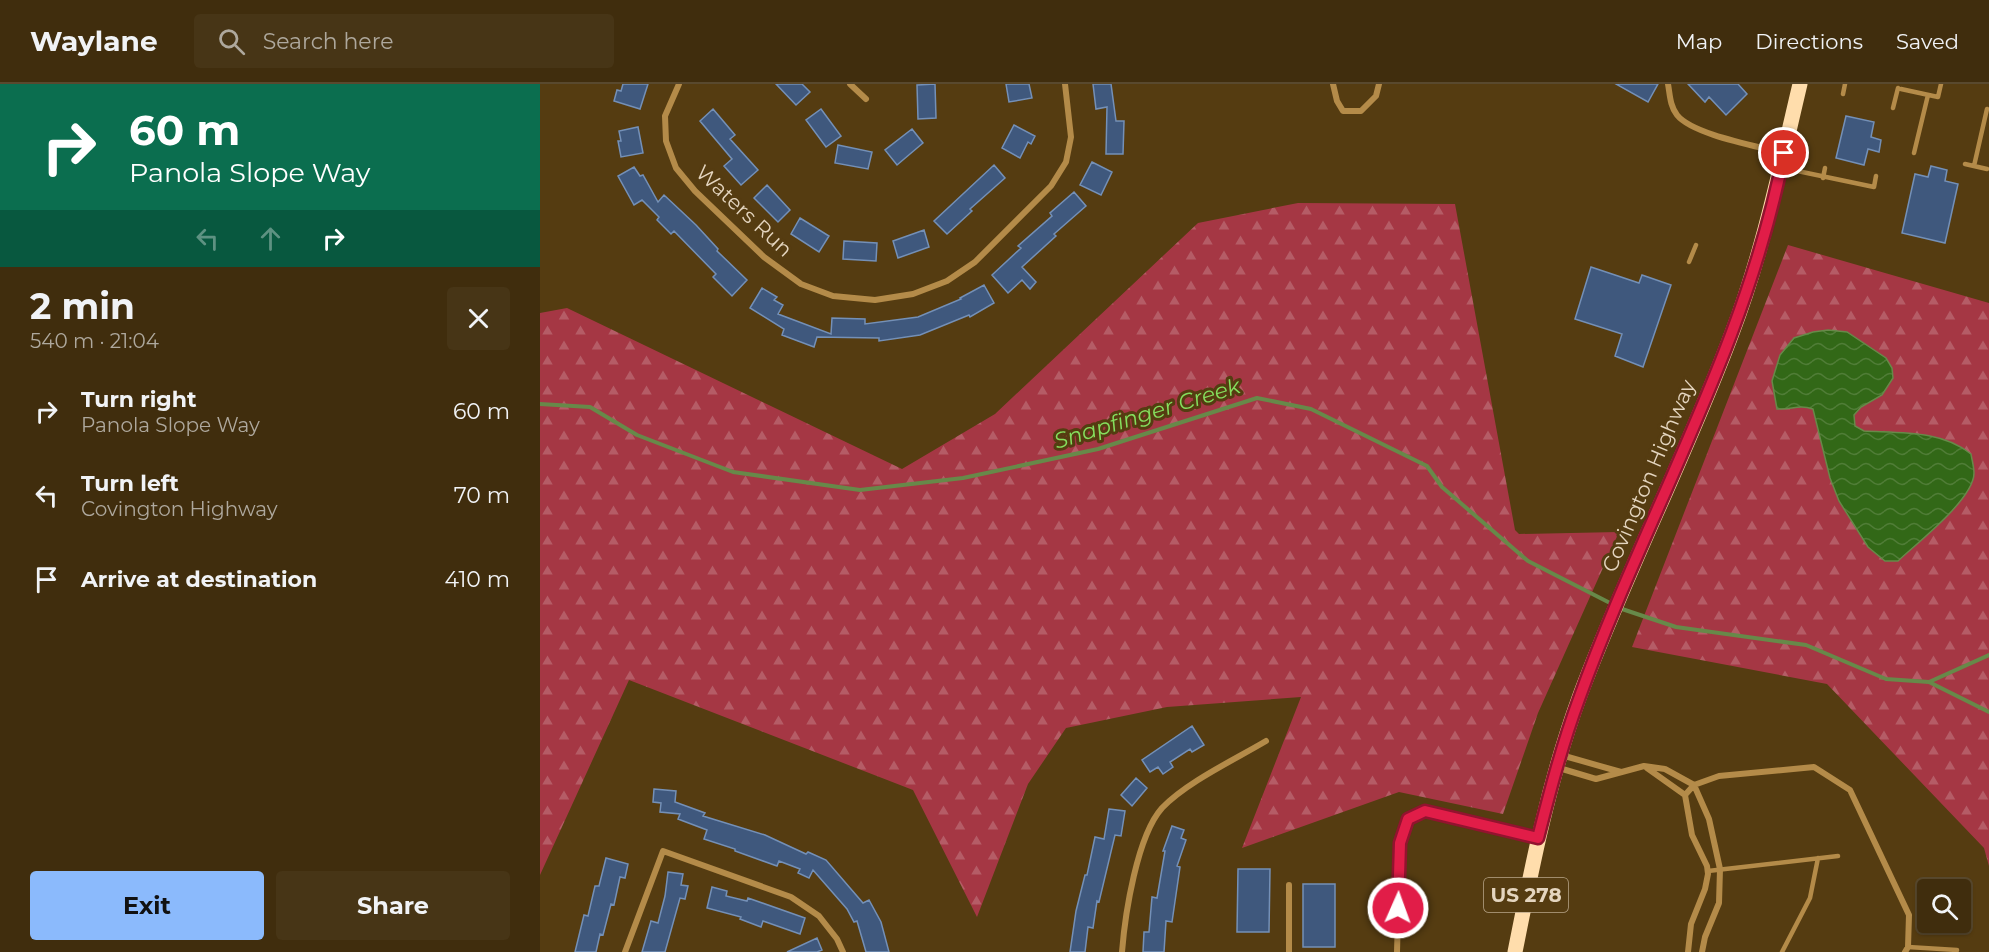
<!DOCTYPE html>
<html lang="en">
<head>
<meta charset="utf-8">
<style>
	body { margin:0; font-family:Montserrat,sans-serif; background:#473516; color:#f1f3f6; height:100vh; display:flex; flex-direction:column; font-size:22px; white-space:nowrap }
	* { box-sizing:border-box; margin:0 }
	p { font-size:20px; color:#aea89d }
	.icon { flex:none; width:33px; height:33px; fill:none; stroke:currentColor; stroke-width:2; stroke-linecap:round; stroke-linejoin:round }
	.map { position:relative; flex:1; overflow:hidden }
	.side { display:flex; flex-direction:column; background:#402d0d; width:540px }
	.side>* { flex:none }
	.top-card { background:#0b6e4f; color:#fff; overflow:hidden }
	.controls { position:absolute; left:1377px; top:795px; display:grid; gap:12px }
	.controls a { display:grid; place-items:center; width:54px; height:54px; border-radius:6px; background:#402d0d; box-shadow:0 2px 4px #0004,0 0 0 2px #59492e; font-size:30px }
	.pin { position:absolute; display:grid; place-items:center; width:51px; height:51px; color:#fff; margin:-26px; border:3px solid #fff; border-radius:50%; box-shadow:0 2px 6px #0007 }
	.me { position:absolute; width:66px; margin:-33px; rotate:2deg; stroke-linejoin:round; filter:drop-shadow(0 0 4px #0008) }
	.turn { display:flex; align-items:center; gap:21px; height:126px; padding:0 30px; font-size:27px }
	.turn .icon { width:78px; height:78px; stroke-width:2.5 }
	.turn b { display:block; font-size:42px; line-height:51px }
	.lanes { display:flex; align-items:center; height:57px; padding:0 30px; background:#0003; justify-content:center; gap:30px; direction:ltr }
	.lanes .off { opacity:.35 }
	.round { display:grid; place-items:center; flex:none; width:63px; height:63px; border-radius:6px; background:#473516 }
	.overview { display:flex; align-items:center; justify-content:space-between; height:102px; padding:0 30px }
	h1 { font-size:36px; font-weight:700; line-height:45px }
	.action { display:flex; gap:12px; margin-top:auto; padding:12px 30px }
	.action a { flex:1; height:69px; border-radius:6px; background:#8bbafc; color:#111; font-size:24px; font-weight:700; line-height:69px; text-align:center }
	.action a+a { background:#473516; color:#f1f3f6 }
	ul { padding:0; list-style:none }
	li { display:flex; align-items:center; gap:18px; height:84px; padding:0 30px }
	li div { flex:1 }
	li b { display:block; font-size:22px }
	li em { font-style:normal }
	header { display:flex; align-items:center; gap:36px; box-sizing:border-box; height:84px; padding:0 30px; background:#402d0d; border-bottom:2px solid #59492e }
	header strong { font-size:28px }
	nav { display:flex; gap:33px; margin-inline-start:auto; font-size:21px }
	.search { width:420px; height:54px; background:#473516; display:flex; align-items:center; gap:15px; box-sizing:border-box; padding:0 21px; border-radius:6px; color:#aea89d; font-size:22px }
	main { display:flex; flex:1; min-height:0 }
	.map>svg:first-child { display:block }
	.forest { fill:url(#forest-firs) }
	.water { fill:url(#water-waves); stroke:#678949; stroke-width:1.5 }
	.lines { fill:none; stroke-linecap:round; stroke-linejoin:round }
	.stream { stroke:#678949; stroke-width:4 }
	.building { fill:#3f587d; stroke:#7490b7; stroke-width:1.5 }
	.service { stroke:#b48b49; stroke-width:4.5 }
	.minor { stroke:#b48b49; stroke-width:6 }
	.primary { stroke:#ffddac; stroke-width:15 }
	.route-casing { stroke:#92132f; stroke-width:15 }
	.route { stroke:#e11d48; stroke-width:10 }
	.labels { text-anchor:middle; stroke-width:6; stroke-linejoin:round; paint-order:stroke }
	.shield { fill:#553c11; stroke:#b9a78b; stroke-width:1.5 }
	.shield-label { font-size:20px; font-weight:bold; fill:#e4d5bf }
	.street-label { font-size:21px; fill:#e4d5bf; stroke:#553c11 }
	.water-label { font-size:22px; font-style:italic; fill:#85de5d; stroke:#553c11 }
</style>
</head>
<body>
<header>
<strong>Waylane</strong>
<div class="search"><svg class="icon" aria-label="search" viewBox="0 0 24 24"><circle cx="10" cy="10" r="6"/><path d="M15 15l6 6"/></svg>Search here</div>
<nav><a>Map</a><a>Directions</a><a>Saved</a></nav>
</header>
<main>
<section class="side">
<div class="top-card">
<div class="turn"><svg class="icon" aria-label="right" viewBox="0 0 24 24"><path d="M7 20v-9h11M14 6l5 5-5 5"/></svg><div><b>60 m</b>Panola Slope Way</div></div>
<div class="lanes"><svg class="icon off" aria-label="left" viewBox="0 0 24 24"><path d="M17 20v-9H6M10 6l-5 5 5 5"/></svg><svg class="icon off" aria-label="ahead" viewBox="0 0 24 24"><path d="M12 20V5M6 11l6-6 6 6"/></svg><svg class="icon" aria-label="right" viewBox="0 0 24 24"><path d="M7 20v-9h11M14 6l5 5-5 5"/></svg></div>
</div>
<div class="overview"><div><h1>2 min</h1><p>540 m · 21:04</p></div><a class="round"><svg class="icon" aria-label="close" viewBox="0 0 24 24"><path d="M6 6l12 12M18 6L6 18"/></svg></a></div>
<ul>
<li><svg class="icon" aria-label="right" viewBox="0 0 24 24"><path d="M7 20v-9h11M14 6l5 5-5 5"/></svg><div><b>Turn right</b><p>Panola Slope Way</p></div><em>60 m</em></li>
<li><svg class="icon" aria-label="left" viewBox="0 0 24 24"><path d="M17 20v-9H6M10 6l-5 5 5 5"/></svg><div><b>Turn left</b><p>Covington Highway</p></div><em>70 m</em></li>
<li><svg class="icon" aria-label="arrive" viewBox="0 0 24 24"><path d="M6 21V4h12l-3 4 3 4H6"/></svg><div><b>Arrive at destination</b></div><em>410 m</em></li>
</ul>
<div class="action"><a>Exit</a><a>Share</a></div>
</section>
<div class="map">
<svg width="1449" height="868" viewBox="0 0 1449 868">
	<defs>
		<pattern id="forest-firs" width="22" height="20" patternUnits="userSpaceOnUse" patternTransform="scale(1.5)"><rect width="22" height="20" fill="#a53744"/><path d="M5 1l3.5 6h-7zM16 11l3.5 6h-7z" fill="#b55c66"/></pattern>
		<pattern id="water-waves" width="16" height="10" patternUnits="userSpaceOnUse" patternTransform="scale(1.5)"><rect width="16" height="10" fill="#326817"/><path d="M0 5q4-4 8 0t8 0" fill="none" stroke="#507d37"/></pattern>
	</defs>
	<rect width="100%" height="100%" fill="#553c11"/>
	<path class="forest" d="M758,119l157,1 60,326 4,4 100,-2 -81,181 -35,101 -104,-22 -157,56 59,-151 -134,10 -101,21 -38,56 -51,133 -64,-127 -284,-110 -89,195v-562l27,-5 335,161 93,-55 203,-191z
		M1248,161l201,58v563l-5,-18 -157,-164 -195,-37z"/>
	<path class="water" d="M1288,246l19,2 39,26 6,10 1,10 -11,17 -21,12 -7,8 1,11 9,5c36,2 78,-1 107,23 1,6 3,13 3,19 0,26 -57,70 -76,88h-13l-17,-14 -29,-46 -9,-23 -17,-69c-15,-5 -21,1 -36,0l-5,-28 8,-26 14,-17 19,-6z"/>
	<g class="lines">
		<path class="stream" d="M0,320l50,3 47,28 96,37 127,18 103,-12 135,-29 159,-51 54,11 116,57 15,21 86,74 84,43
			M1079,524l57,19 130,18 80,34 43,3 60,-27
			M1389,598l60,30"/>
	</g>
	<path class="building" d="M83,0h25l-8,25 -26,-8 3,-11 4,1z
		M236,0h26l8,8 -14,13z
		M395,0l1,34 -18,1 -1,-34z
		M466,0h23l3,14 -23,4z
		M553,0h18l5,37h8l-1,33h-17l1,-47 -11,2z
		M1076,0h42l-10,18z
		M1148,0h50l9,10 -21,21 -17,-18 -4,5z
		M173,25l22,26 -5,4 28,31 -17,15 -17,-19 8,-7 -32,-38z
		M281,25l20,27 -15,11 -20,-27z
		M1306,32l28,6 -3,15 10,3 -2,12 -11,-3 -4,16 -28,-7z
		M474,41l21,11 -4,8 -3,-2 -8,16 -18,-10z
		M98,43l5,26 -22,4 -3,-16h3l-2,-10z
		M372,45l11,14 -26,22 -12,-15z
		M298,61l34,7 -4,17 -33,-6z
		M552,78l20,10 -11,23 -21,-10z
		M454,81l11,13 -35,31 2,2 -25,23 -13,-13z
		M1391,82l16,4 -2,11 13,3 -13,59 -43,-10 13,-59 13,3z
		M94,83l6,9 3,-1 15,27 6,-7 32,30 22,24 -1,2 30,29 -15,16 -19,-19 3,-3 -42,-43 -3,3 -14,-14 2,-3 -17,-17 -8,5 -16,-29z
		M227,101l23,25 -12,12 -24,-24z
		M534,108l12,14 -32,28 2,2 -34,31 14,15 -6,7 -8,-9 -14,13 -16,-18 29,-27 -3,-2 34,-30 -2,-3z
		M260,134l29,18 -10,16 -28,-18z
		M384,146l5,17 -31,11 -5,-17z
		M304,157l33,2 -1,18 -33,-2z
		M1051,183l48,16 3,-8 29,10 -28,82 -28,-11 7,-22 -47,-15z
		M444,201l10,18 -24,14 -1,-2 -49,20 -41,6v-3l-62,-1 -3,10 -32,-12 2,-6 -34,-21 12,-20 15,9 -3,3 9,5 -5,9 53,20 1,-16 33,1v5l53,-7 43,-18 -1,-1z
		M652,642l12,19 -12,7 -2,-3 -20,13 3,5 -10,7 -5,-7 -8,5 -8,-12z
		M596,694l11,10 -15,18 -11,-11z
		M114,705l22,2 -1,11 30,11 -2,3 62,19 41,19 2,-2 18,8 37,43 6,-3 12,22 8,30h-23l-9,-31 -3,1 -7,-13 -34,-39 -4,8 -11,-5 2,-4 -21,-8 -2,5 -42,-15v-2l-31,-10 3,-9 -29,-11 2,-5 -20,-2 1,-9 -8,-1z
		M569,725l16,2 -4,25 -6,-1 -16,67 -2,-1 -4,27 -5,-1 -3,25h-15l6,-41 9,-36h2l8,-38 9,2z
		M632,742l12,4 -3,8 5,2 -9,26 3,1 -8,55 -6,-1 -2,31h-21l1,-20h5l3,-35 5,1 8,-47h-2z
		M66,774l22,6 -3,14 -5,-1 -6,28 -3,-1 -8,31 -3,-1 -4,18h-21l9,-37 4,1 7,-30h4z
		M698,785h32l-1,63h-32z
		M128,788l15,2 -2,11 7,1 -3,13 -5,-1 -15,54h-23l9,-31 7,2 7,-27z
		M763,800h32v63h-32z
		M172,803l15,4 -1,5 21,5 1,-3 57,20 -5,16 -37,-13 -2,6 -21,-8 1,-2 -34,-9z
		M277,854l5,12 -5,2h-30z"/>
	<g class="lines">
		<path class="service" d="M1361,5l37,8 3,-13
			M1303,10l2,-10
			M1353,24l5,-20
			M1374,69l14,-58
			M1425,80l22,5
			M1434,82l13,-57
			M1243,84l91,19 2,-11
			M1283,94l2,-10
			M1149,178l7,-17
			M1168,787l130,-15
			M1368,863l49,3
			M1242,868l28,-54 8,-40"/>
		<path class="minor" d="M139,0l-14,32 1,25 10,27 19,23 69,66 37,27 32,12 42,4 38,-6 34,-13 28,-19 76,-76 15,-24 5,-25 -6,-53
			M310,0l16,15
			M793,0l4,17 6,10h18l15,-15 3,-12
			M1128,0c2,11 2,22 9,31 16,20 81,31 106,38
			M1021,671l60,17
			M1019,684l37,11 48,-13 21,3 29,16 15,34 11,50 -1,34 -14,34 -3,15
			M1107,684l38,27 7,40 15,31 1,8 -3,15 -14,35 -3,28
			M1145,711l9,-10 25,-9 95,-9 36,23 59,125 -1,32 -3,5
			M85,868l38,-101 128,46 28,19 18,23 6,13
			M582,868c3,-38 15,-116 40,-144 25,-26 72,-48 104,-67
			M749,868v-67
			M857,868l3,-109 8,-24 17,-8 113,27"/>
		<path class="primary" d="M975,868c17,-86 34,-172 64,-254 46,-124 107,-242 153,-365 31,-81 48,-165 68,-249"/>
	</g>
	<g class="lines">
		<g class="route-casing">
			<path id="route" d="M858,824l2,-65 8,-24 17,-8 113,27c12,-47 24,-93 41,-139 66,-183 168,-353 205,-546"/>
		</g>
		<use href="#route" class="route"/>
	</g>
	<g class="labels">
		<rect class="shield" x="944" y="794" width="84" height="34" rx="4.5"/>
		<g class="shield-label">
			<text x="986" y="818">US 278</text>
		</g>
		<g class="street-label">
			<text transform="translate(204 127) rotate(43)" y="7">Waters Run</text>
			<text transform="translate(1109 392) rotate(-67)" y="7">Covington Highway</text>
		</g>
		<g class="water-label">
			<text transform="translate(607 329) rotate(-17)" y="8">Snapfinger Creek</text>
		</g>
	</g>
</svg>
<div class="controls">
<a><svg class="icon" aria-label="search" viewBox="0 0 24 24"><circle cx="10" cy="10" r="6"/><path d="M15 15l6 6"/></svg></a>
</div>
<div class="pin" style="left:1244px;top:69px;background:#d93025"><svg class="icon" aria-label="arrive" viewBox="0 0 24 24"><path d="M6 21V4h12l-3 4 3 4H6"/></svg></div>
<svg class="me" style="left:858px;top:824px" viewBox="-20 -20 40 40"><circle r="17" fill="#e11d48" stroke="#fff" stroke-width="3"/><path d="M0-11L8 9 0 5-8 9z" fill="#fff"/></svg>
</div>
</main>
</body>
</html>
